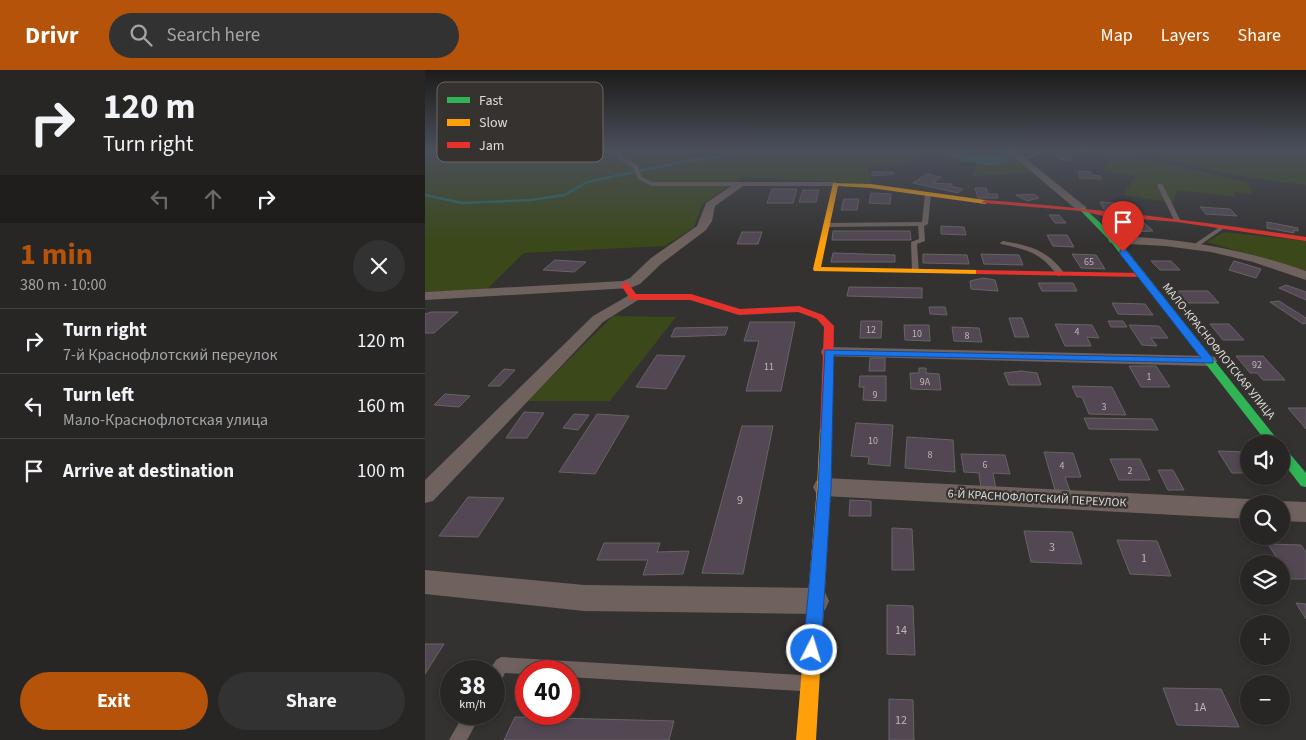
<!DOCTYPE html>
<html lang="en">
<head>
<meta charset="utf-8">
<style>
	body { margin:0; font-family:"Source Sans 3",sans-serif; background:#333232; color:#f1f3f6; height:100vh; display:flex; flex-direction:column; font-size:19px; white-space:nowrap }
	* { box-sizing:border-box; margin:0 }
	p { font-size:16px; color:#a4a5a7 }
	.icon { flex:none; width:28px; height:28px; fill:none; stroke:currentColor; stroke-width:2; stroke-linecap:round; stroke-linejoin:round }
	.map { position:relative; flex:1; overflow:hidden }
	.details { display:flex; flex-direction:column; background:#272625; width:425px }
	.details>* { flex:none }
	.banner { background:#272625; color:#f1f3f6; overflow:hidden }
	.buttons { position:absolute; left:815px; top:365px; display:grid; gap:10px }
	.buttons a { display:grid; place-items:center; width:50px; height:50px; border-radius:50%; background:#272625; box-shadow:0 2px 8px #0003,0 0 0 1px #434342; font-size:25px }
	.speed { position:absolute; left:15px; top:590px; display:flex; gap:10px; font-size:25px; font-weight:700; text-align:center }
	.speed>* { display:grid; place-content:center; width:65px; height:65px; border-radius:50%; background:#272625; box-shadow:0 2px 8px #0003,0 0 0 1px #434342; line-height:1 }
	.speed small { font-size:12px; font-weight:400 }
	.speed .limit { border:8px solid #d22; background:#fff; color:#111 }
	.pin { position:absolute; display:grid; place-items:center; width:42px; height:42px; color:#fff; margin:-51px -21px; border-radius:50% 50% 50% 0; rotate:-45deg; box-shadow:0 0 5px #0007 }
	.pin .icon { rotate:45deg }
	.me { position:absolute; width:55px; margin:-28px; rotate:5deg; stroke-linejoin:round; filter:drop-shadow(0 0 4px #0008) }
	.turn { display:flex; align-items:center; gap:18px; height:105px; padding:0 20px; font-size:22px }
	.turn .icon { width:65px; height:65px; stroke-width:2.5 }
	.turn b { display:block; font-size:35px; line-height:42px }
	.lanes { display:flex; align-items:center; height:48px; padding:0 20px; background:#0003; justify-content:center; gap:25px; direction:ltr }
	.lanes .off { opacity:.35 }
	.round { display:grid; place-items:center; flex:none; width:52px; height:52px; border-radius:26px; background:#333232 }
	.summary { display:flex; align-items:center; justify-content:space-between; height:85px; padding:0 20px }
	h1 { font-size:30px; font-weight:700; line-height:38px; color:#b45309 }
	.cta { display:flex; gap:10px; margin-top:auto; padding:10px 20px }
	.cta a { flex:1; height:58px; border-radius:30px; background:#b45309; color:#fff; font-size:20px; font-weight:700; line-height:58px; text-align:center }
	.cta a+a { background:#333232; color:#f1f3f6 }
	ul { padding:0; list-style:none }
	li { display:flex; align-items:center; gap:15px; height:65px; padding:0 20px; border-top:1px solid #434342 }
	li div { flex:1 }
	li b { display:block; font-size:19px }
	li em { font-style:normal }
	header { display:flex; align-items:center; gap:30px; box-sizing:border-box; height:70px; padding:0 25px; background:#b45309; color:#fff }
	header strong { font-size:24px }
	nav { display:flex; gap:28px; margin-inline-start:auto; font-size:18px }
	.search { width:350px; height:45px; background:#333232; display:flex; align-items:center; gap:12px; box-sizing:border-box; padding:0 18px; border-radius:28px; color:#a4a5a7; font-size:19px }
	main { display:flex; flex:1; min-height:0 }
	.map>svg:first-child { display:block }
	.green { fill:#3b4819 }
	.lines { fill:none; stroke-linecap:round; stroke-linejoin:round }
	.stream { stroke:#256b6b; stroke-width:2.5 }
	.river { fill:#256b6b; fill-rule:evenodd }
	.building { fill:#524752; stroke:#666464 }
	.lane { fill:#6f625e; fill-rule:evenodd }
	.street { fill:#6f625e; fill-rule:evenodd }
	.fast { fill:#30b455; fill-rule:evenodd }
	.slow { fill:#ff9f0a; fill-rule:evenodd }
	.jam { fill:#e5322d; fill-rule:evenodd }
	.route { fill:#1a73e8; stroke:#114b97 }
	.labels { text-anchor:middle; stroke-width:4.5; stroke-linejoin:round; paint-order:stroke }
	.number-label { font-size:10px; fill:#bcb8b9 }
	.street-label { font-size:12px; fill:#dfdddb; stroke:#353230 }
	.near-number-label { font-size:12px; fill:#bcb8b9 }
	.key { fill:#353230; stroke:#686563; stroke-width:1 }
	.key-label { font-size:14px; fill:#dfdddb }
</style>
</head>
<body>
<header>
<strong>Drivr</strong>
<div class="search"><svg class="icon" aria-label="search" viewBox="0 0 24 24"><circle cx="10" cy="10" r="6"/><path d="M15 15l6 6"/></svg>Search here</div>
<nav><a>Map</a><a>Layers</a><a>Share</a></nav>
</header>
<main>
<section class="details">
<div class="banner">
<div class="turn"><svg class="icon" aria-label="right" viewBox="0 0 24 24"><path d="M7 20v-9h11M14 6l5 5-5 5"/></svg><div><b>120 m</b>Turn right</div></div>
<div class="lanes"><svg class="icon off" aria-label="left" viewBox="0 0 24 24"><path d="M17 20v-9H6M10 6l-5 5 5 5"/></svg><svg class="icon off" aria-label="ahead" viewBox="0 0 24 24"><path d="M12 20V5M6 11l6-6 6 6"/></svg><svg class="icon" aria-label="right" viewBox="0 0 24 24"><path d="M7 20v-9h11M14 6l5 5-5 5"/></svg></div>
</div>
<div class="summary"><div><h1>1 min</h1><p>380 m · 10:00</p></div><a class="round"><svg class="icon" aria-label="close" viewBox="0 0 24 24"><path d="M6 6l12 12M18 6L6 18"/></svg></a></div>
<ul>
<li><svg class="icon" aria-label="right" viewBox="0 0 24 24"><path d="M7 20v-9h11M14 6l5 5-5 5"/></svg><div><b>Turn right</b><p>7-й Краснофлотский переулок</p></div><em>120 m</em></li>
<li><svg class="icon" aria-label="left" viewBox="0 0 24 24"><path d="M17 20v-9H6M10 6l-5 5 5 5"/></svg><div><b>Turn left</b><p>Мало-Краснофлотская улица</p></div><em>160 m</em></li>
<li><svg class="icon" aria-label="arrive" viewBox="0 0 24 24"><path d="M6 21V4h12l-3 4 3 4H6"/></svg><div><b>Arrive at destination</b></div><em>100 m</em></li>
</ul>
<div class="cta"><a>Exit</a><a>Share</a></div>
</section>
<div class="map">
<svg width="881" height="670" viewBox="0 0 881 670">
	<rect width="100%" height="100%" fill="#343231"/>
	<path class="green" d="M0,80h583l27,23 -62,3 4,-11 -37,-8 -18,-1 -17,8h-34l-3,5 4,15 -129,-7 -41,27 -8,23 -29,19 -141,7 -38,37 -61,2z
		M697,80h184v35l-74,-10 -71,-16 -48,-6z
		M685,85l42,5 95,22 6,12 -19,-2 1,5 -58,-7 -4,13 -49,-8 11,-19 -32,-5z
		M799,162l82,9v30l-99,-29z
		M188,246l63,1 -66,84h-83z"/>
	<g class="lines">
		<path class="stream" d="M0,125l37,8 69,-3 34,-5 22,-13 100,-21 76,-11"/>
		<path class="river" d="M513,80c19,-1 31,5 48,6 11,1 16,-7 27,-6l2,3c-17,24 -53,6 -75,0z"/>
	</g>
	<path class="building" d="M633,83l15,2 -3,6 -10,-2 2,-2 -6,-1z
		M653,101l13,1 1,3 8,1 1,3 -21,-1z
		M447,102h21l1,2 -22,2z
		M502,104l14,3 -8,6 20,1 -3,2 13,3 -5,4 -45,-10z
		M550,118h11l2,6h9l1,4h-20z
		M347,119h25l-4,14h-26z
		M378,120h16l-3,12h-17z
		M446,123l20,1 -1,10 -21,-1z
		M609,124l5,4 -12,3 -11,-6z
		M419,129h15l-2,11h-16z
		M675,132l14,1 5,8h-14z
		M775,137l30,2 7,7 -31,-2z
		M624,145h10l7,8h-11z
		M694,150h22l12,11 -23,1z
		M842,152l31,6v3l-4,-1v3l-27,-5z
		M516,156l23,1 2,8 -25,-1z
		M408,161h77l1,9h-79z
		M317,162h20l-4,12h-21z
		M622,165h20l7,12 -21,-1z
		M408,183l62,2v7h-64z
		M498,184l44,1 2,9 -46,-1z
		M556,184l38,1 4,10 -39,-1z
		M647,184l24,1 9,14 -24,-1z
		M130,190l31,2 -12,10 -31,-2z
		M726,191h20l9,9h-20z
		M809,191l27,8 -5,9 -27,-8z
		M558,208l12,2 3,11 -27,-2 -1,-8z
		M613,213h35l4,8h-35z
		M861,215l20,7v8l-27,-12z
		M424,217l73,1v10l-75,-2z
		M750,221h33l11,12h-35z
		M854,231l27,17v5l-3,1 -33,-22z
		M687,233l33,1 8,11 -35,-1z
		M504,237h16l2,8 -17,-1z
		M7,242h26l-24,21h-9v-19z
		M584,248h13l7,19h-14z
		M436,251h21l-1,17h-21z
		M683,251h15l4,6h-16z
		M325,252h45l-14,69h-35l13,-50h-15z
		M630,254l37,1 7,13 -12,-1 4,9h-26z
		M785,254h19l15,16h-21z
		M479,255h25l1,16 -25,-1z
		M704,255l30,1 9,12h-17l6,8 -15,-1z
		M303,257l-3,8 -54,2 4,-9z
		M527,257l27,1 3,14 -28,-1z
		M232,285l28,1 -19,33 -30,-2z
		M811,286h27l22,24h-22l-6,-7h-7z
		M445,288h15v13h-16z
		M704,296h27l14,21h-29z
		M494,298h7v5l13,1 2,16 -30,-1 -1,-16h9z
		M79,299l11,1 -15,16h-12z
		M596,301l16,2 4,12h-32l-5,-12z
		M435,306h26v25l-23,-1 1,-13h-5z
		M647,316l40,1 14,28 -37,-1 -7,-17h-5z
		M20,324l25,2 -11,11 -25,-2z
		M863,338h18v21z
		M99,342l20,1 -17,25h-21z
		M149,344l15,1 -11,15 -15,-2z
		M172,344l32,2 -34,58 -36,-2z
		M659,348l68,1 6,11 -69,-1z
		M431,353l37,2 -3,41 -22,-2 1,-7 -18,-1z
		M317,356h31l-30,148 -41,-1z
		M482,367l46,3 2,32 -50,-4z
		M793,381l28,1 3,4v17h-17z
		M619,382l29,1 8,24h-16l5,14 -15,-1z
		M536,384l44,1 5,19 -17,-1 3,16h-15l-2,-16 -15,-1z
		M685,389h30l10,21h-31z
		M733,400h15l11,20h-16z
		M43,427l36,1 -26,39 -39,-1z
		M425,430l21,1v15h-22z
		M467,458l20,1 2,41h-22z
		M599,461l48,1 10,32 -51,-2z
		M692,470l40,1 14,35 -41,-2z
		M179,473h56l-3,9 32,-1 -6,23 -40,1 5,-15h-51z
		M843,474l33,1 5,7v27h-16z
		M871,533l10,1v15z
		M462,535l26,1 2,49 -28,-1z
		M0,574h19l-19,30z
		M738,618l58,1 18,38 -62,-2z
		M464,629l24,1 1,40h-25z
		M90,647l159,4 -5,19h-165z"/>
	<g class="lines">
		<path class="lane" d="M192,80h4l1,7 15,8 5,12 10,5h183l3,2 -3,2h-183l-14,-7 -5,-12 -15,-8z
			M618,80h6l-25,10 -4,-1z
			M647,80h11l26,4 -2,1z
			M735,113l3,2 17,35 -1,1 -5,-1 -17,-35z
			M503,122l3,2 -3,30 -4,2 1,15 -8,3 2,29 -7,-2 -1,-29 8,-3 -1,-13 -92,1 -3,-2 3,-2 96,-1 3,-28z
			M796,156l5,1 -26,18h-4v-2z
			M578,171c29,5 44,9 62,33l-7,2c-18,-24 -30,-26 -57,-32l-1,-1z
			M76,587l300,18 6,2 2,6 -2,6 -6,2 -232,-14v-6h-43v3l-21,-1 -5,10 -6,2v-14h-5l7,-11z
			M39,644h17l-14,26h-18z"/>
		<path class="street" d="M581,80h9l71,57v4h-8z
			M312,112l9,2 -31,22 -3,15 -6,9 -45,34 -21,20 -10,4 -205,12v-8l198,-11 7,-3 21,-20 46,-32 9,-23z
			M689,166c67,2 129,13 192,35v9l-53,-18 -42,-10 -46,-6 -55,-3 -2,-3 2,-3z
			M208,223l7,4 -2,3 -35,22 -170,179 -8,2v-23l168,-164z
			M404,277l380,9 6,1 2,4 -2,4 -6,1 -386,-10 -2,-4 2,-4z
			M399,408l425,21 9,5h-9v15l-425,-23 -8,-3 -3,-6 3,-6z
			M856,431l25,1v20l-25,-1v-17h-7z
			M0,500l159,15 232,3 9,4 4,9 -4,9 -9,4 -232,-3 -159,-17z"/>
		<path class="fast" d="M655,138h4l33,30 164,206h-13l-157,-202 -31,-32z
			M856,376l4,2 21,25v14l-5,-1 -20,-26z"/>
		<path class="slow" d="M408,113l38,1 114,16 3,2 -3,2 -114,-16 -33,-2 -17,81 158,3 4,2 -4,2 -165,-3 -1,-2z
			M401,354l4,1 2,3 -1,59 -15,253h-20l21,-253 3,-59 2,-3z"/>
		<path class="jam" d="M560,130c108,8 214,21 321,37v4l-129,-19 -74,-6 -21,-5 -99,-8 -1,-1z
			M551,200l165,3 4,2 -4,2 -162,-3h-3z
			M200,212l3,1 8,11h55l49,15 59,-3 24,9 11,11 -2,102 -2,3h-8l-2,-3 4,-101 -7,-8 -19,-7 -59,3 -49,-15h-57l-3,-1 -9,-14z"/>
	</g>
	<linearGradient id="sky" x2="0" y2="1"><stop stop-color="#1d1c1b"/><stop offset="0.46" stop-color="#4a4f5a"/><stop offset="1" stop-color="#4a4f5a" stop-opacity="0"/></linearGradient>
	<rect width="881" height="174" fill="url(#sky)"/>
	<path class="route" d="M695,180h6l87,109v4l-379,-8 -3,133 -10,162 -3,7 -6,2 -6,-2 -3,-7 15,-162 7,-138 376,8 -81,-104z"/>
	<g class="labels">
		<g class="number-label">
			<text x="664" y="195">65</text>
			<text x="446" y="263">12</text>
			<text x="652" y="265">4</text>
			<text x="492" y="267">10</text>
			<text x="542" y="269">8</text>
			<text x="832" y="298">92</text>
			<text x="344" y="300">11</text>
			<text x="724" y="310">1</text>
			<text x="500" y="315">9А</text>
			<text x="450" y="328">9</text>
			<text x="679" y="340">3</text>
			<text x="448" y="374">10</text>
			<text x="505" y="388">8</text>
			<text x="560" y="398">6</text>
			<text x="637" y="399">4</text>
			<text x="705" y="404">2</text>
		</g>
		<g class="street-label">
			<text transform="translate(794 281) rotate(51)" y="4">МАЛО-КРАСНОФЛОТСКАЯ УЛИЦА</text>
			<text transform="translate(612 428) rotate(3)" y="4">6-Й КРАСНОФЛОТСКИЙ ПЕРЕУЛОК</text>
		</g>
		<g class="near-number-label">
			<text x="315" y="434">9</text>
			<text x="627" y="481">3</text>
			<text x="719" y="492">1</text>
			<text x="476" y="564">14</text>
			<text x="775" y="641">1А</text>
			<text x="476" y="654">12</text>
		</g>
	</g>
	<rect x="12" y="12" width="166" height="80" rx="8" class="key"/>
	<rect x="22" y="27" width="23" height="6" fill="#30b455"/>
	<rect x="22" y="49" width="23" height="7" fill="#ff9f0a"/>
	<rect x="22" y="72" width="23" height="6" fill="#e5322d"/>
	<g class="key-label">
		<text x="54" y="35">Fast</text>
		<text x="54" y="57">Slow</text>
		<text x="54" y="80">Jam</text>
	</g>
</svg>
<div class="buttons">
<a><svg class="icon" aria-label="sound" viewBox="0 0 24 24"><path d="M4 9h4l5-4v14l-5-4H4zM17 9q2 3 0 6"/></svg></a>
<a><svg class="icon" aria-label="search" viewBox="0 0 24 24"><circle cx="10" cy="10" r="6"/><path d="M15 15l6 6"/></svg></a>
<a><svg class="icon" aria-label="layers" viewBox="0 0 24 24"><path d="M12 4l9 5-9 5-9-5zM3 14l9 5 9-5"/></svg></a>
<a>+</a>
<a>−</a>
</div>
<div class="speed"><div>38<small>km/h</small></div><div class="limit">40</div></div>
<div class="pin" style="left:698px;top:182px;background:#d93025"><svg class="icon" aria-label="arrive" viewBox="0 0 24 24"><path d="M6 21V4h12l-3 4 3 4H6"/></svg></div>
<svg class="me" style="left:387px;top:580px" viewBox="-20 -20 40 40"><circle r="17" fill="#1a73e8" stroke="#fff" stroke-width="3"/><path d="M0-11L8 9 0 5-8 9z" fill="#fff"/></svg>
</div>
</main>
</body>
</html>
